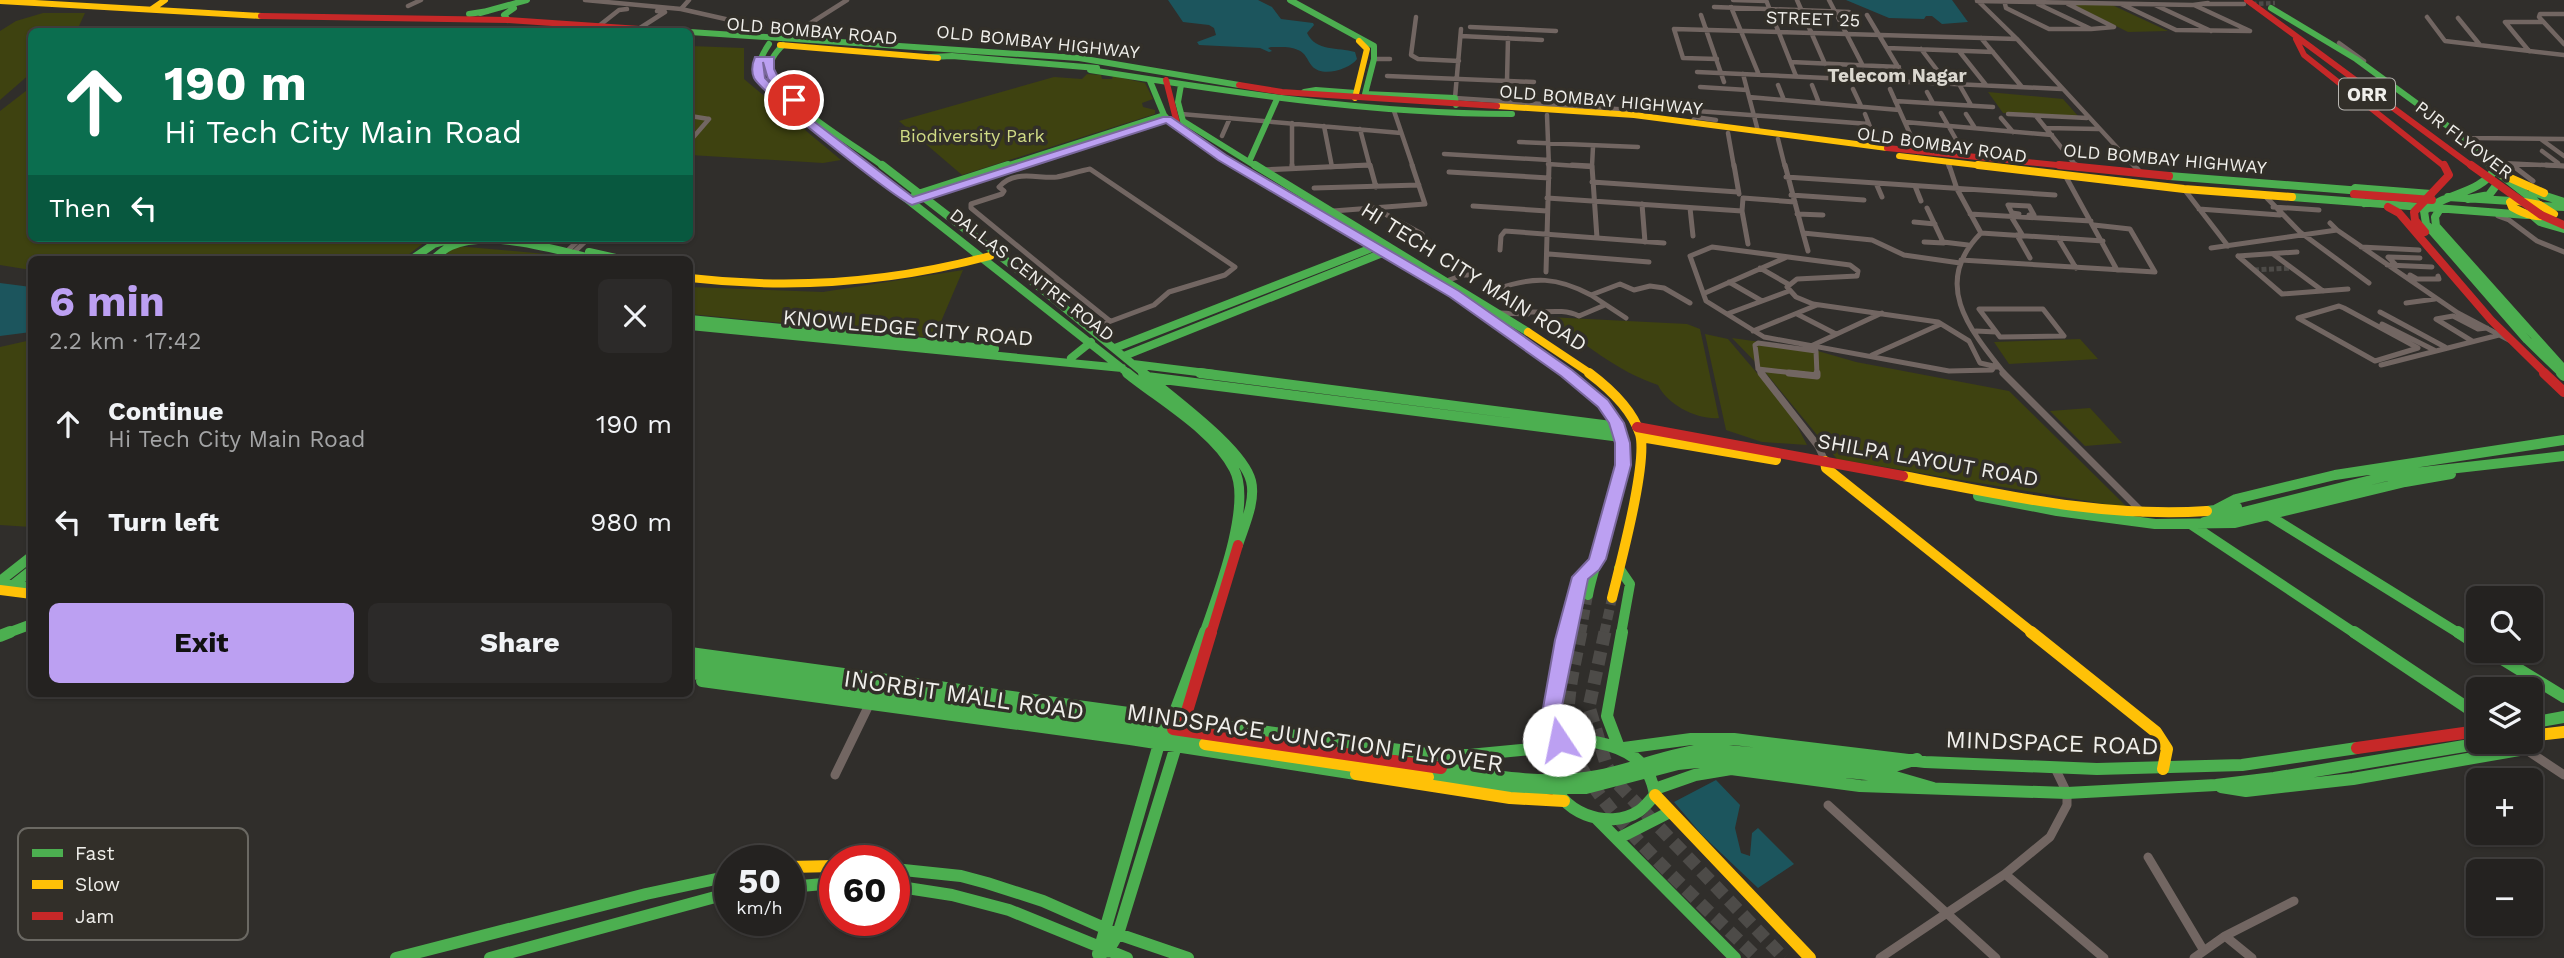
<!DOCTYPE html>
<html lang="en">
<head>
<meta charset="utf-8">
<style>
	body { margin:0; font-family:"Work Sans",sans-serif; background:#2c2a29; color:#f1f3f6; height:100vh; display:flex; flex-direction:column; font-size:26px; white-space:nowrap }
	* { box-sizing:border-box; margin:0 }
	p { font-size:23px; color:#a3a4a5 }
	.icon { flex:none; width:38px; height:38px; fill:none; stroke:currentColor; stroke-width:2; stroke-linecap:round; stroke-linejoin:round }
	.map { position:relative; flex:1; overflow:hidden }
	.side { position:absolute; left:28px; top:256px; width:665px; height:441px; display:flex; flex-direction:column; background:#242220; border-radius:10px; box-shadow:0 2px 5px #0004,0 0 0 2px #413f3e }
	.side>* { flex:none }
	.guide { position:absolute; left:28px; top:28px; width:665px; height:214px; border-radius:10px; box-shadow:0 2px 5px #0004,0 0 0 2px #413f3e; background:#0b6e4f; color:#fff; overflow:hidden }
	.tools { position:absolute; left:2466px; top:586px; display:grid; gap:14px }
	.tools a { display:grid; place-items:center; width:77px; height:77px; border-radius:10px; background:#242220; box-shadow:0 2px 5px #0004,0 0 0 2px #413f3e; font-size:35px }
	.speed { position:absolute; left:714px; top:845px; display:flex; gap:14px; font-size:35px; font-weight:700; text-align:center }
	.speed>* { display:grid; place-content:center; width:91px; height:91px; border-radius:50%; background:#242220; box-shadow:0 2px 5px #0004,0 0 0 2px #413f3e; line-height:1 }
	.speed small { font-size:18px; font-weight:400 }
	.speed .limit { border:10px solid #d22; background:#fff; color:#111 }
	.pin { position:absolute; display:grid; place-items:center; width:60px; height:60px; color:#fff; margin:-30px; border:4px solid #fff; border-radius:50%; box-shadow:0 2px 7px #0007 }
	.me { position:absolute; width:77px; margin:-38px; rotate:349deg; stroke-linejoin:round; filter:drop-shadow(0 0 5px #0008) }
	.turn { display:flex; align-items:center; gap:24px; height:147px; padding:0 21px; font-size:32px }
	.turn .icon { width:91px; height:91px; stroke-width:2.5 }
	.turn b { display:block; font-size:49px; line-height:60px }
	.then { display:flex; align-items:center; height:66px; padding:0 21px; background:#0003; gap:14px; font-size:26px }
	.round { display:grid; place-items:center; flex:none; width:74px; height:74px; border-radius:10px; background:#2c2a29 }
	.head { display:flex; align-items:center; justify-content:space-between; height:119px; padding:0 21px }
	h1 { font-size:42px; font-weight:700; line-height:52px; color:#bca0f2 }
	.primary-button { display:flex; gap:14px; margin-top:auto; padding:14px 21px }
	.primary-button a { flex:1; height:80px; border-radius:10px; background:#bca0f2; color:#111; font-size:28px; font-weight:700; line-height:80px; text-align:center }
	.primary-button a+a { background:#2c2a29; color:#f1f3f6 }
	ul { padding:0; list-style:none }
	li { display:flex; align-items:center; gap:21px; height:98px; padding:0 21px }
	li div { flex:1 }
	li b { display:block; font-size:26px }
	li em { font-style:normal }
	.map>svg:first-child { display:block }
	.green { fill:#3e4210 }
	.water { fill:#1c555d }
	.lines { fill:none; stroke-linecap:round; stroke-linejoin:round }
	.street-tunnel-far1 { stroke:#4d4b48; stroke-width:4.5; stroke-dasharray:4.5 2.5; stroke-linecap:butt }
	.street-tunnel { stroke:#4d4b48; stroke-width:5; stroke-dasharray:5 2.5; stroke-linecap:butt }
	.primary-tunnel-far1 { stroke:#4d4b48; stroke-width:10; stroke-dasharray:10 5; stroke-linecap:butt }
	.primary-tunnel { stroke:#4d4b48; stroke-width:13; stroke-dasharray:13 7; stroke-linecap:butt }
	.street-far3 { stroke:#726662; stroke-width:4.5 }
	.street-far2 { stroke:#726662; stroke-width:5 }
	.street-far1 { stroke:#726662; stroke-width:7 }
	.street { stroke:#726662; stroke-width:9 }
	.fast-far3 { stroke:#4caf50; stroke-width:6 }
	.fast-far2 { stroke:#4caf50; stroke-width:8 }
	.fast-far1 { stroke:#4caf50; stroke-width:10 }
	.fast { stroke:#4caf50; stroke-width:12 }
	.slow-far3 { stroke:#ffc107; stroke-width:6 }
	.slow-far2 { stroke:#ffc107; stroke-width:8 }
	.slow-far1 { stroke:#ffc107; stroke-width:10 }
	.slow { stroke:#ffc107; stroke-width:12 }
	.jam-far3 { stroke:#c62828; stroke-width:6 }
	.jam-far2 { stroke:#c62828; stroke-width:8 }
	.jam-far1 { stroke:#c62828; stroke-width:10 }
	.jam { stroke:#c62828; stroke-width:12 }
	.route { fill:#bca0f2; stroke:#7a689d; stroke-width:2; fill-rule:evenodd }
	.labels { text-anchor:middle; stroke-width:7; stroke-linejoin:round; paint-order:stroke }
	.far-street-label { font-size:18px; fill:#f0efeb; stroke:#322f29 }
	.far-park-label { font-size:18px; fill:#d0db85; stroke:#322f29 }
	.far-neighbourhood-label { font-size:19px; font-weight:bold; fill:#dbd8d0; stroke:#322f29 }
	.shield { fill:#322f29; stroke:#b7b5b1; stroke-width:2 }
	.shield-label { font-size:19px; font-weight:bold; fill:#f0efeb }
	.street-label { font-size:21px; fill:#f0efeb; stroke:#322f29 }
	.near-street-label { font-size:24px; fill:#f0efeb; stroke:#322f29 }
	.key { fill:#322f29; stroke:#6b6963; stroke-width:2 }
	.key-label { font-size:19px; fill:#f0efeb }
</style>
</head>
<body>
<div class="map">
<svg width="2564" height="958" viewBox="0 0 2564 958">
	<rect width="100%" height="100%" fill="#302e2b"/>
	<path class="green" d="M2070,3l40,1 58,27 -40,1z
		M43,13h42l-6,13 5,5 -52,1 -1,41 -31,27v-69l16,-10z
		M690,46l54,2v31l97,81 -18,3 -133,-8z
		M1087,74l14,1 1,4h10l1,-3 32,7 8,16 -11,4 1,4 12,3v4l-193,61 -63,-54 155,-44 28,2z
		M31,87l1,151h398l-27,21h-371l-1,11 -31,-5v-154z
		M1988,92l75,7 15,17 -75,-3z
		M456,246l90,8 19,5h-125z
		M963,270l-29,68 -244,-24v-27l133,5z
		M1548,317l139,7 13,5 19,89c-21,2 -52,-13 -61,-33 -40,-13 -76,-43 -110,-68z
		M1705,334l23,5 62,73 17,33 -45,-3 -36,-12z
		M1732,338l79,11 45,13 153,29 119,117 -291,-49 -72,-87z
		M2080,339l18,20 -89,5 -15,-22z
		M31,340v187l-31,-2v-178z
		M2090,408l32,35 -37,3 -35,-35z"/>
	<path class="water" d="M1168,0h90l14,7 9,12 32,4 1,2 -7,8c9,19 31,14 48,19l2,7c-7,10 -35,19 -45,7 -5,-6 -6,-13 -14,-16 -7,-4 -19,-3 -27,-3l-3,1 4,3 -3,1 -9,-4 -61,-3 -2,-3 19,-7 -2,-7 -5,-3 -26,-3z
		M1846,0h106l16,22 -26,2 -10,-8h-6l-2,3 -35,-1z
		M0,283l31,4v45l-31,4z
		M1716,780l24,25 -5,23 6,25 9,3 2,-23 6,-5 36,36 -36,24 -56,-53 -28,-33z"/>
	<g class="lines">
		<path class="street-tunnel-far1" d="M2252,4l23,-1"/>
		<path class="street-tunnel" d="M2254,270l38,-2"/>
		<path class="primary-tunnel-far1" d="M1581,634l7,-39
			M1604,634l8,-36"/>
		<path class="primary-tunnel" d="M1581,632c-7,36 -17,71 -11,107 9,57 142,174 187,219
			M1605,632l-16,75 18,60 10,16 167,175"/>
		<path class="street-far3" d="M585,0l96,9 8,-9
			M1733,0l33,1
			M1766,0l30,76
			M1797,0l28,64
			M1829,0l34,66
			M1977,0l40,39 118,128
			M2004,0l2,8 43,21h42l-53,-25
			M1977,1l216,4 15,-2
			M2068,4l46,23 -23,2
			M2121,4l55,26 74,1
			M2204,4h40
			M2155,5l56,26
			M2194,5l56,26
			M408,6l13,-6
			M1714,7l135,5
			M1731,7l28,68
			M681,9l62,14v7l-11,2
			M2564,14h-24l-1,3 25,27
			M1701,15l23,67
			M1867,15l40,67
			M1416,17l-5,38 7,4 41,2
			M2427,17l18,24 119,14
			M2458,18l22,27
			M600,25l19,-15 8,-1
			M1470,27l86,4
			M640,28l25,-16 -8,-1
			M1461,29l-6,69 176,12v5
			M1461,36l81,4
			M787,38l60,-38
			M1981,38l41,49
			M2339,43l25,18
			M1887,48l106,4
			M1921,49l26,34
			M1959,51l27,34
			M2529,51l-24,-29h38
			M1374,59h16
			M1717,59l-34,-1 -9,-29 343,10
			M1791,62l108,5
			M1697,72l365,17
			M1743,74l15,57
			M1387,76l147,6
			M1507,81l1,-43
			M1959,84l12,21
			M1778,85l6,15
			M1812,85l7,18
			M1700,87l47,3
			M1853,89l8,17
			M1890,89l28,63
			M1927,92l6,11
			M1749,97l150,13
			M1895,101l98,6
			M1394,111l19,56
			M1697,111l172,13
			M1941,113l24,42
			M1181,114l220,19
			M1865,114l13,33
			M1966,114l9,14
			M2008,114l79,4
			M1547,115l2,52
			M690,116l19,3
			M2036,116l41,51
			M2001,118l12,14
			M1905,122l147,13
			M1292,123v44
			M1692,123l3,-6 21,3
			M1324,126l8,41
			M2046,128l52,1
			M1360,129l10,38
			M1728,133l6,34
			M2465,134l6,4 93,1
			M1222,136l8,-18
			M1778,139l7,28
			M2542,140l22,16
			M690,141l19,-22
			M1519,142l119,5
			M2542,151l16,12
			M1444,154l105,6
			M1948,163l1,4
			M2502,163l62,3
			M1548,164l44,3
			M2511,164l4,3
			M1592,166l1,-19
			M1330,167l40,-2"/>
		<path class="street-far2" d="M1292,165v3
			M1370,165l6,22
			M1572,165l20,1 5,72
			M1734,165l5,29
			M1785,165l18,68 69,7 32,15 56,8
			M1949,165l8,24 24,44c-50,50 -12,96 24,141
			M2076,165l2,3
			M2134,165l6,7
			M2512,165l21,16
			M2546,165l18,1
			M1262,170l106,-5
			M1449,172l100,6
			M1786,177l269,18
			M2066,177l51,93
			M1592,182l146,10
			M1876,183l6,14
			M1915,186l6,15
			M1314,188l105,-3
			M2184,189l44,57
			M1791,195l73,5
			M2264,195l36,37 69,51
			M1547,198l195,13 1,-13 52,4
			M1642,204l3,38
			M1473,206l74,5
			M2273,207l46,3
			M1374,208l48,26
			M1690,208l3,28
			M1927,208l16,34 25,3
			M2199,209l81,6
			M1333,211l92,-7 -13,-39
			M1742,211l6,33
			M1797,214l26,1
			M1970,214l121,7
			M2019,214l-7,-1 -4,-8 21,1 5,9h-5
			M2498,216l11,4 28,21 27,11
			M2012,218l11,18
			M1914,222l21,2
			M2337,230l121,83 51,27
			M1803,233l5,18
			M1981,233l122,8
			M2017,235l13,23
			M2058,238l18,30
			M1924,242l20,1
			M2361,247l58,3
			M2211,248l126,-18 -7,-7
			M1500,250l1,-14 4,-5 159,12
			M565,253l16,-15
			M572,254l17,-16
			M1549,254l100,8
			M2273,254l50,37
			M2238,256l44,38 66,-5
			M2238,256l59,-4
			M1961,260l194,12 -25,-43 -36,-4
			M2387,265l45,2
			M2396,265l-8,-8 32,1
			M1760,268l28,16
			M1546,272l3,-107
			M2410,275l7,4h22l-1,-3
			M1059,280l51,41
			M1449,280l14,-5h11
			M1729,282l33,19
			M1039,288l20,-8 -88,-72v-4l31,-10 2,-3 -5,-4c15,-18 39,-8 58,-10 11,-2 22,-6 33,-8l145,98 -10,8 -56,17 -15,13 -64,24
			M1705,293l82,-36
			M2406,303l29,-4
			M2339,306l5,2 74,40 -43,13 -77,-43z
			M1979,309h64l21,27 -64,1z
			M1526,312c18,1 37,-4 53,4l26,-11
			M2380,312l65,35
			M1500,313l27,1
			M1528,314l-31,-25c37,-13 60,-12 94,6
			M1727,314l62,-23
			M1797,314l39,20
			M1626,318l-35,-23 29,-11 14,6 16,-4 14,2 26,15
			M2382,324l52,26
			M1753,331l64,-26
			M1976,331l20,1
			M2472,341l-36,-22 17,-3 25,13 9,-1
			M1811,346l71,-33
			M1872,355l69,-31
			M2381,365l118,-30
			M1994,367l-2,3 -43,1 -185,-34 -58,-36 -16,-45 22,-9 138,18 8,6 -1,5 -60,3 -10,8 9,10 17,7 125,18 31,19 11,22 18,4
			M1758,369l4,5
			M1804,374l-46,-5 -3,-24 3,-2 58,8 1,23"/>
		<path class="street-far1" d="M1761,373l57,73 7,15
			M1789,373l28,3v-3
			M2003,373l140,140"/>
		<path class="street" d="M2525,749l39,26
			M835,775l35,-72
			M1828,805l168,153
			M2148,857l56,94
			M2005,874l99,84
			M2225,936l27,22
			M1880,958l125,-84 45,-37 17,-32v-12l-12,-25
			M2194,958l31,-22 69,-35"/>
		<path class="fast-far3" d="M1290,0l84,46v13l-9,35 90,4 1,7
			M2271,8l85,51 134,98 5,10
			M480,13l47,-13
			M469,14l19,-3
			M508,20l-4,-5 10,-7
			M690,32l389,26 160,27
			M769,44c-6,9 -12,19 -9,30 6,23 85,76 107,93
			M783,45c-7,7 -16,17 -12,29 8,27 88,74 113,93
			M931,57l21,-1 145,12
			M1090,70c140,22 280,44 422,44
			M1150,81l14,34 9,10 64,42
			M1181,85l-3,17 5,19 74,46
			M1304,92l12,-2 40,3
			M1249,162l28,-63
			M1003,167l161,-52"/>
		<path class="fast-far2" d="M864,165l265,209
			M882,165l140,108 123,101
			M1234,165l220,129 115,80
			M1255,165l273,167
			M2494,165l2,3c-17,27 -49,24 -72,43l2,13 101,116 35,34
			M2490,166l46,36
			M2169,176l193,15
			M2533,192l31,10
			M915,195l93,-30
			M2292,197l235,18
			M2448,197l63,4
			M2468,199l21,-4 6,-8
			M2364,203l-11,-12 2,-3 76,6
			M2539,206l25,1
			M2440,209l-5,8 1,9 128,143
			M2533,216l7,6 24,7
			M589,252l31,7
			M412,259l22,-15 21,-6
			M433,259c6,-4 11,-10 18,-13 40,-17 104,4 145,13
			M690,319l305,30
			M690,326l432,42
			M1115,348l262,-102
			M1124,356l261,-104
			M1071,358l20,-16
			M1133,364l81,10"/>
		<path class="fast-far1" d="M1127,373c32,26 88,58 107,96 19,35 -17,127 -30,165
			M1143,373c26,23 100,75 108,108 5,20 -7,45 -13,64
			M1200,373l419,54
			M1567,373c17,15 43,31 52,54 15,39 -23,124 -31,168
			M2561,373l3,3
			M1147,377l474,60
			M1978,496l79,15 98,13 80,-1 170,-41 46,-8
			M2215,510l22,-3
			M2207,511l8,-1 21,-11 99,-24 229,-35
			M2268,515l192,119
			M2204,522l183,-46 177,-20
			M2192,525l164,109
			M1619,568l11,16 -9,50
			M0,581l32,-25
			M0,583l32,4
			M13,585l19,-15
			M5,634l27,-10"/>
		<path class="fast" d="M2354,632l124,83
			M2458,632l20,13
			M0,636l10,-4
			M2489,651l75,46
			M690,653l746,102h33l82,-8
			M690,661l483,68
			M690,673l174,20 341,51
			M702,681l428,58 226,35
			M1552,708l13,41
			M1173,717l32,-85
			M2530,723l34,-6
			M1595,742c32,6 55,19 60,53 -5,5 -10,12 -16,16 -30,20 -83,2 -87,-37 -1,-7 4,-14 6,-21l23,-10z
			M1159,744l-61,210 10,-3 10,-17 58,-188
			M1618,745l-11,-29 15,-84
			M1624,748l67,-9h43l191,23 172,7 145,-4 115,-17
			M1441,768c51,8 105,18 157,8 37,-7 72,-23 110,-27l183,18 26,-8
			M1428,777l73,11h85l92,-24 47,-5 170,18 38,11
			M2221,787l25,4 107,-12 172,-30
			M1655,789l40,-14 36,-6 129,17 207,7 149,-8 58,-7 214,-36
			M1597,819l138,139
			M1617,839l53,-27
			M894,869l67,7 26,7 56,18 75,33 70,24
			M894,886l58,9 57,15 118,48
			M789,887l46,-4
			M396,958l250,-64 84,-18
			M490,958l240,-65"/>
		<path class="slow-far3" d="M0,1l261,15
			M152,9l13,-9
			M780,45l158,13
			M1355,98l12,-49 -8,-8
			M1497,106l137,9 253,33
			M1899,156l94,11"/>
		<path class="slow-far2" d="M1978,165l206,24 108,8
			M2501,174l43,19
			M2513,200l27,5 14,9c-16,5 -28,1 -42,-7l-2,-5z
			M690,278c103,12 200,5 300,-22
			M1528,332l63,42"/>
		<path class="slow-far1" d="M1589,373c20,15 43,36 51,61 8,28 -20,131 -28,164
			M1641,437l135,23
			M1825,461l1,7 208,166
			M1903,476c101,19 200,42 304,35
			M0,590l32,4
			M1567,634l13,-57 13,-11"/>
		<path class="slow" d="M2031,632l125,100 11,17 -4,20
			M2530,736l34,-4
			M1205,744l223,33
			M1558,753l-9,-19v-21l18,-81
			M1356,774l154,24 54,3
			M1655,795l155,163
			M789,867l46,-1"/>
		<path class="jam-far3" d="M2247,0l226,167
			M261,16l247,4 176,12
			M2296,39l8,16 141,112
			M1166,80l11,43
			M1239,85l43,7 215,14
			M1887,148l190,19"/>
		<path class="jam-far2" d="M2059,165l110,11
			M2471,165l70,50 23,10
			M2354,194l78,6
			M2388,207l11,6 92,107 55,54
			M2425,232l-10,-12 -1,-8 35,-37 -5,-10"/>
		<path class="jam-far1" d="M2544,373l20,19
			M1637,427l266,49
			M1211,634l27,-89"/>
		<path class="jam" d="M1185,718l26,-86
			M1173,729l268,39
			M2357,748l121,-17"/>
	</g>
	<path class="route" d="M755,57h19v12l4,8 21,23 -9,3 123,94 250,-80h8l55,38 233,136 113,79 36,30 16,23 6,20 1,22 -25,94 -7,11 -11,9 -26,127c7,9 9,29 3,40l-6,2 -7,-2c-7,-13 -2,-25 -9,-38l12,-68 17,-63 17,-18 26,-94v-22l-6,-20 -11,-16 -37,-31 -111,-79 -232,-137 -52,-37 -254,82c-16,-6 -151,-113 -158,-127 -3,-7 -2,-14 1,-21zM763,62l5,17 21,23 -24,-24z"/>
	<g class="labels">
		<g class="far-street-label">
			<text transform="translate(1813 19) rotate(2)" y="6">STREET 25</text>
			<text transform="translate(812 31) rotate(5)" y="6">OLD BOMBAY ROAD</text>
			<text transform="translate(1038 42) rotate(6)" y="6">OLD BOMBAY HIGHWAY</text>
			<text transform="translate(1601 100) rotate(5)" y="6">OLD BOMBAY HIGHWAY</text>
			<text transform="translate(2464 140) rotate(37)" y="6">PJR FLYOVER</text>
			<text transform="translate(1942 145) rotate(8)" y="6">OLD BOMBAY ROAD</text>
			<text transform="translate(2165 159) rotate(5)" y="6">OLD BOMBAY HIGHWAY</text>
			<text transform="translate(1032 275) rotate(38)" y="6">DALLAS CENTRE ROAD</text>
		</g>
		<g class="far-park-label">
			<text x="972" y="142">Biodiversity Park</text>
		</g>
		<g class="far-neighbourhood-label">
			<text x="1897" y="82">Telecom Nagar</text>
		</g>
		<rect class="shield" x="2339" y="78.5" width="56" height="31" rx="5"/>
		<g class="shield-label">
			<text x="2367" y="101">ORR</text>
		</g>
		<g class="street-label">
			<text transform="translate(1474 277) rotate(32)" y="7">HI TECH CITY MAIN ROAD</text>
			<text transform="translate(908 328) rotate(5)" y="7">KNOWLEDGE CITY ROAD</text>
			<text transform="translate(1928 460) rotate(10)" y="7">SHILPA LAYOUT ROAD</text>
		</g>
		<g class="near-street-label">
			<text transform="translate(964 695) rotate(8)" y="8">INORBIT MALL ROAD</text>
			<text transform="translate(1315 738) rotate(8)" y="8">MINDSPACE JUNCTION FLYOVER</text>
			<text transform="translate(2052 743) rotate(2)" y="8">MINDSPACE ROAD</text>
		</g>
	</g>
	<rect x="18" y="828" width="230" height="112" rx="10" class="key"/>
	<rect x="32" y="849" width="31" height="8" fill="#4caf50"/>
	<rect x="32" y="880" width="31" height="9" fill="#ffc107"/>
	<rect x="32" y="912" width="31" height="8" fill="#c62828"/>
	<g class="key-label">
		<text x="75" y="860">Fast</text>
		<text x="75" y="891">Slow</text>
		<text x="75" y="923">Jam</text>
	</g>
</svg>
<div class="tools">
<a><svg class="icon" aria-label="search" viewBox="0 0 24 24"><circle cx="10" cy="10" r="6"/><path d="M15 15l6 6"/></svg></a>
<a><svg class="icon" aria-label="layers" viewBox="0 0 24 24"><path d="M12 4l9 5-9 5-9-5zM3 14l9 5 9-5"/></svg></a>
<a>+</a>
<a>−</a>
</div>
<div class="speed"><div>50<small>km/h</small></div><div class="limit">60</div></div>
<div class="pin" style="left:794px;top:100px;background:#d93025"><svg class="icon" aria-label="arrive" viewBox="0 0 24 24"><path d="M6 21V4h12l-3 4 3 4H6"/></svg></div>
<svg class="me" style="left:1559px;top:740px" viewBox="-20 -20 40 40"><circle r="19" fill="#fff"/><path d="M0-13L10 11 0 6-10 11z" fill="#bca0f2"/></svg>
<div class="guide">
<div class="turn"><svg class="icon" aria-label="ahead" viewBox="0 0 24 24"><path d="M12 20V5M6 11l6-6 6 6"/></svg><div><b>190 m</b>Hi Tech City Main Road</div></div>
<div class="then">Then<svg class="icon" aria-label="left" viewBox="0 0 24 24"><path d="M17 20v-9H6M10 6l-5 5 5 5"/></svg></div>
</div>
<section class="side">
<div class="head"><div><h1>6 min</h1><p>2.2 km · 17:42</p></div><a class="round"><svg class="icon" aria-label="close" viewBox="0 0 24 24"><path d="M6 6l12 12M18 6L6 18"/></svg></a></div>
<ul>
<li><svg class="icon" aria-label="ahead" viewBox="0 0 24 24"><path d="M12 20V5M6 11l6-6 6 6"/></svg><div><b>Continue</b><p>Hi Tech City Main Road</p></div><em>190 m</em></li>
<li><svg class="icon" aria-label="left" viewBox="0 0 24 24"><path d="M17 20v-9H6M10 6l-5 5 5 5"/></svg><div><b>Turn left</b></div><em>980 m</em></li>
</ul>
<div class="primary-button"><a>Exit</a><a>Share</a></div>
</section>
</div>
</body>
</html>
